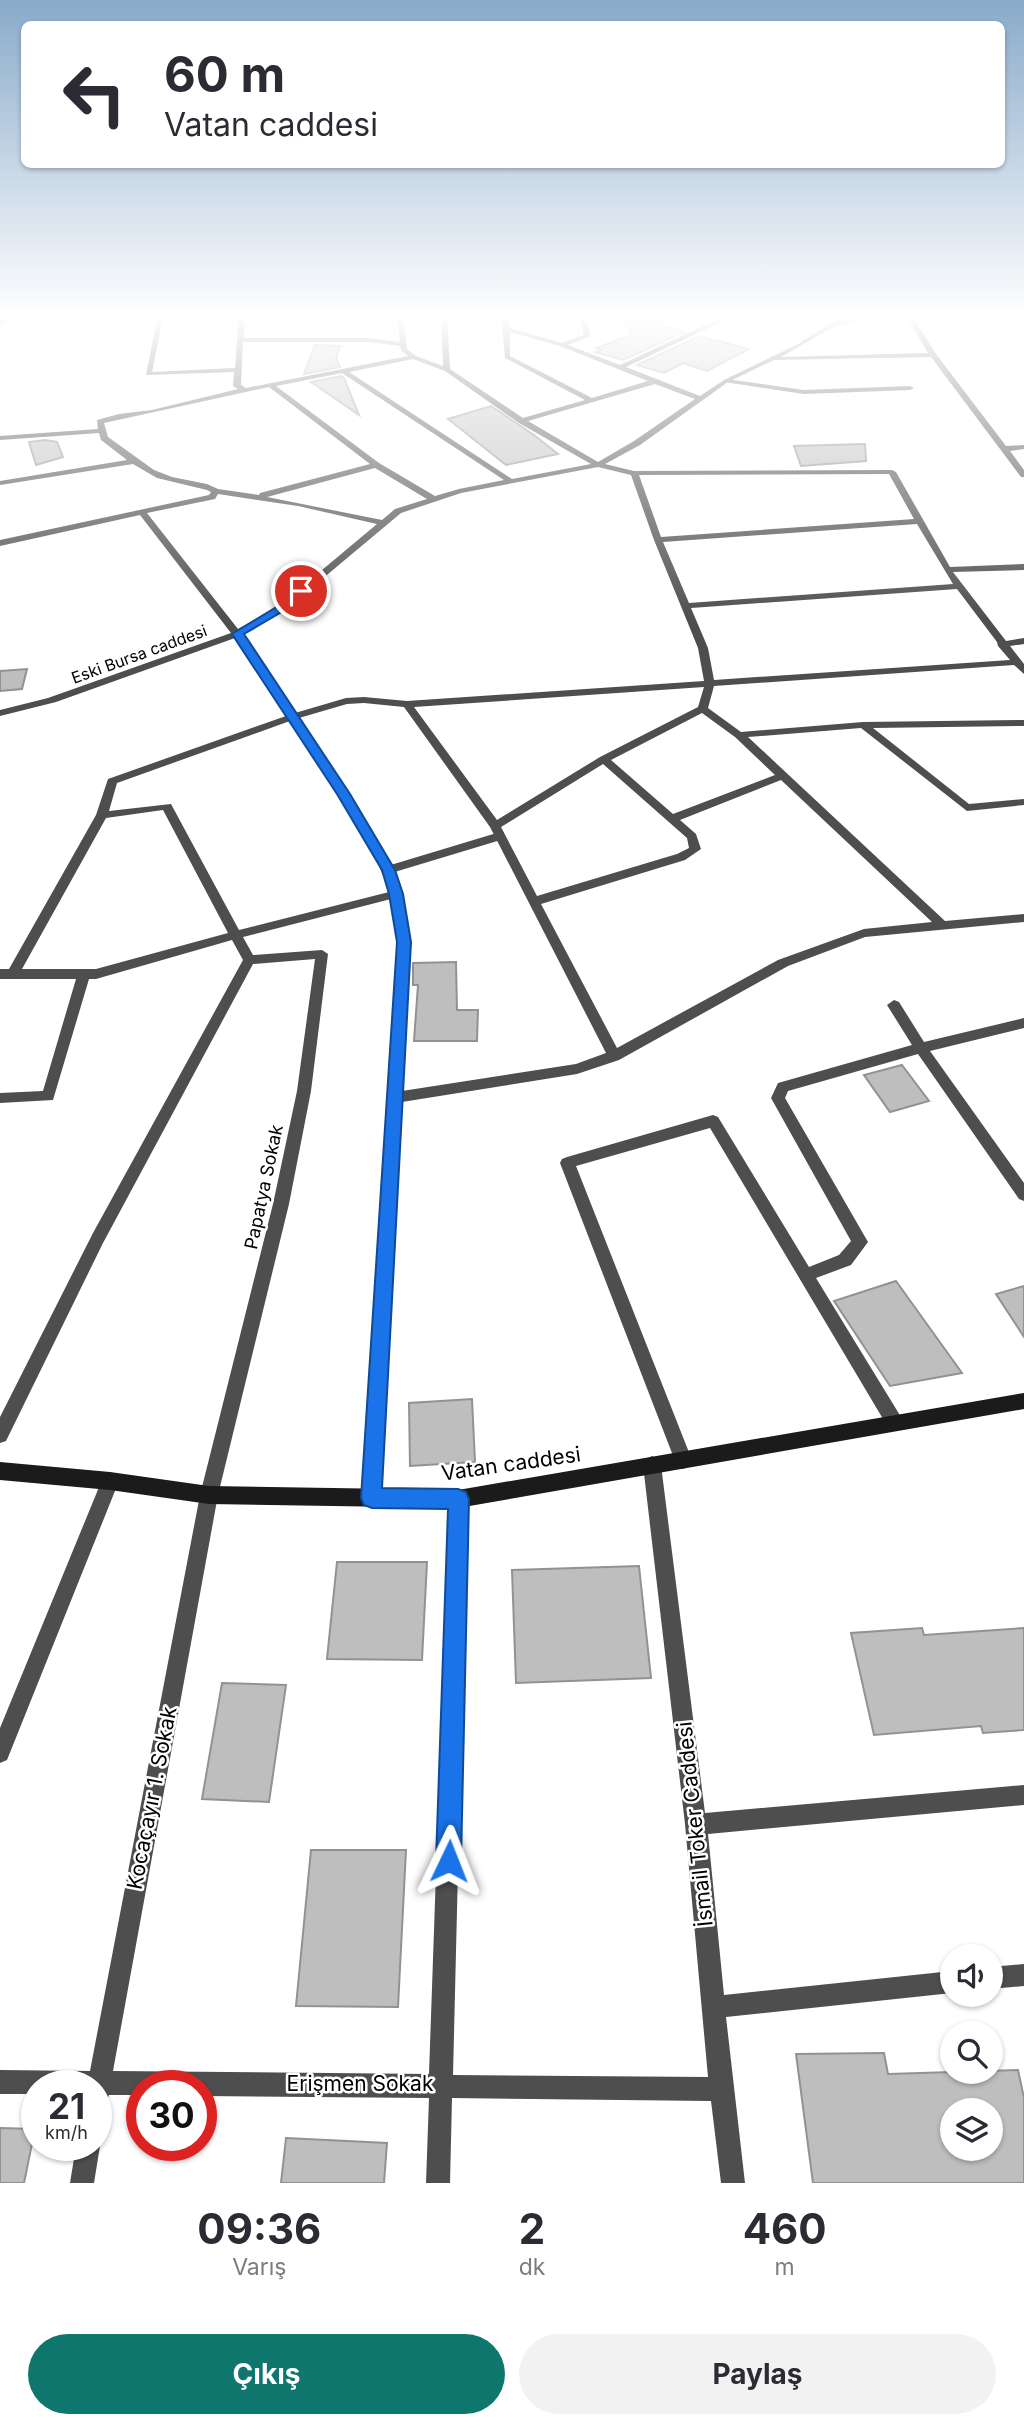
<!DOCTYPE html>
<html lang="tr">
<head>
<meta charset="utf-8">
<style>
	body { margin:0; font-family:Inter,sans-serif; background:#f2f2f3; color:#2b2b33; height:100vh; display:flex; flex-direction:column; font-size:26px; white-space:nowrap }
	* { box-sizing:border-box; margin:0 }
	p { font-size:23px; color:#7c7c81 }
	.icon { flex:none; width:38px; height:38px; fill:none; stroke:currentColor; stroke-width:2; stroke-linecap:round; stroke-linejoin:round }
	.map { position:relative; height:2183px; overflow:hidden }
	.drawer { display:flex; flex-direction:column; background:#fff; flex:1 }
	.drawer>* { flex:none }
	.hud { position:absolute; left:21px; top:21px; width:984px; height:147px; border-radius:10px; box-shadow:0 2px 5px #0004; background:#fff; color:#2b2b33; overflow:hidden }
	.controls { position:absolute; left:940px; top:1944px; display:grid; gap:14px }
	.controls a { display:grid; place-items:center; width:63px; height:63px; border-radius:50%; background:#fff; box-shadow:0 2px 5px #0004; font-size:35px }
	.speed { position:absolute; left:21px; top:2070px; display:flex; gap:14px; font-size:35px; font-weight:700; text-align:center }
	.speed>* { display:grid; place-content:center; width:91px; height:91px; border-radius:50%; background:#fff; box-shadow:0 2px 5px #0004; line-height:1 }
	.speed small { font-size:18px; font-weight:400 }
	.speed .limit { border:10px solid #d22; background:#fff; color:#111 }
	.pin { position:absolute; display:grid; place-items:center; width:60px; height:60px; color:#fff; margin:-30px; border:4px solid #fff; border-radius:50%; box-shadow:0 2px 7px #0007 }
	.me { position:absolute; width:77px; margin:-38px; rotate:2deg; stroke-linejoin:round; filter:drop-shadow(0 0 5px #0008) }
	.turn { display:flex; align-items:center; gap:24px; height:147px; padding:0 28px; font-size:32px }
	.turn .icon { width:91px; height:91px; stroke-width:2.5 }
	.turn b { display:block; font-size:49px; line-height:60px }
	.eta { display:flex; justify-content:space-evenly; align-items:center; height:119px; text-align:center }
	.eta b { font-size:42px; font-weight:700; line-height:49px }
	.primary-button { display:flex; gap:14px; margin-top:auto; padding:14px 28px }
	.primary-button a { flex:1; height:80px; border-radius:42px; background:#0f766e; color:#fff; font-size:28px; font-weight:700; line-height:80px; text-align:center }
	.primary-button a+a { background:#f2f2f3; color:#2b2b33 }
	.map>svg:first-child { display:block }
	.building { fill:#bebebe; stroke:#929292; stroke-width:2; fill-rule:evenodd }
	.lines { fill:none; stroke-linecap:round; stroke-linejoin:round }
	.lane { fill:#4e4e4e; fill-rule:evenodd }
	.street { fill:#4e4e4e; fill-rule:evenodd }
	.secondary { fill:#1b1b1b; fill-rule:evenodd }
	.route { fill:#1a73e8; stroke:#114b97; stroke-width:2 }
	.labels { text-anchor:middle; stroke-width:5; stroke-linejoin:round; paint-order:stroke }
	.far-street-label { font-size:16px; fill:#000; stroke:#fff }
	.street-label { font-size:18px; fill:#000; stroke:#fff }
	.near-street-label { font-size:21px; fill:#000; stroke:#fff }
</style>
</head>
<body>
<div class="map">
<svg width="1024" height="2183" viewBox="0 0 1024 2183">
	<rect width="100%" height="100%" fill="#fff"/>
	<path class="building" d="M659,317l5,9 21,6 -62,28 -28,-8 6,-2 -5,-2 35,-13 -9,-17z
		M699,336l50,13 -42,22 -24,-8 -19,10 -27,-8z
		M315,345l25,1 -4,12 4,9 -36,7z
		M341,376l3,2 15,37 -48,-33z
		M491,406l43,29 24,19 -52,11 -58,-46z
		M45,440l12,2 6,15 -27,8 -7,-23z
		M865,444l1,17 -65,5 -7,-20z
		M27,669l-5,20 -22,2v-20z
		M456,962l1,48h21l-1,31h-63l4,-56h-5v-22z
		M902,1065l27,36 -39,11 -26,-37z
		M896,1281l66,92 -72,13 -56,-85z
		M1024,1286v51l-28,-43z
		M472,1399l3,63 -65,4 -1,-63z
		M337,1562h90l-5,98 -95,-1z
		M639,1566l12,112 -135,5 -4,-113z
		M922,1628l2,7 100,-7v102l-41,3 -2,-7 -107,9 -23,-102z
		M222,1683l64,2 -17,117 -67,-3z
		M311,1850h95l-8,157 -102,-1z
		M884,2053l4,21 130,-4 6,28v85h-211l-17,-129zM952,2110h38v39h-38z
		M0,2128l35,1 -11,54h-24z
		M286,2138l101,5 -3,40h-103z"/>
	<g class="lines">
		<path class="lane" d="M726,379l78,11 106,-4 4,2 -4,2 -106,4 -80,-12z
			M500,832l4,1v6l-116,35 -6,-4 2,-3z"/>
		<path class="street" d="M6,314h7l-13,13v-6z
			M158,314h6l-12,58 83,-4 4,-54h6l-1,24h124l32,4 -3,-28h6l4,35 9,7 27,10 -2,-52h6l3,55 73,49 62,-18 -80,-42 -4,-44h6l3,14 52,15 22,-8 -5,-19 -45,-2h119l-68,2 6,20 -23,9 52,20 109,-51h9l-112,53 74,29 24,-16 74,-36 47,-30 6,1 -9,7 21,-6 3,2 -26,8 -3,-1 -56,32 147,-4 -23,-39h6l25,40 70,92 18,-1v4l-14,2 14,19v7h-3l-90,-120 -157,3 -46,22 -88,63 -35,19 29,7 258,-1 4,2 54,95 74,-3v6l-71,2 53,69 18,-3v6l-14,2 14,18v10l-10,-9 -300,21 -6,22 33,24 122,-10 161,-2v6l-151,2 96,76 55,-5v6l-57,6 -106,-83 -113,9 197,184 79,-7v8l-159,15 -77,29 -169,94 -42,14 -175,28 -21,396 -3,6 -6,3 -6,-3 -3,-6 35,-556 -7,-43 -148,38 10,18 69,-5 6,4 -17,137 -22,113 -71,291 -105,576 316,3 20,-575 3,-6 6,-3 6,3 3,6 -14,576 255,2 -23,-253 -42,-359 3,-6 6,-3 6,3 3,6 44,348 319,-28v20l-316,29 16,161 228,-24v22l-226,24 19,166h-24l-10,-82 -259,-3 -2,85h-24l3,-85 -228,-2v-10h-59v9h-33l-5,14 -8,4v-27h-59v8h-37v-24l90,1 110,-576 73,-291 24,-113 18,-132 -62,5 -150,279 -97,198 -6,2v-26l93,-184 150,-273 -11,-20 -136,39h-7l-36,121 -53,3v-10l43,-2 33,-112h-76v-10h9l87,-154 12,-36 178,-63 -51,-78 -179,64 -56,14v-6l48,-12 183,-65 -91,-118 -140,31v-6l209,-45 2,-3 -4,-2 -50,-12 -24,-14 -133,21v-4l127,-21 -26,-20 -2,-7 -99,7v-4l98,-7 -1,-9 22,-6 33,-4 86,-21 -5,-3 1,-14 -88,3zM510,332l50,14 88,35 -56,17 -82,-42zM243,342h125l32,4 2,5 6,5 -162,32 -5,-3zM413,359l32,12 74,52 72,41 -79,15 -163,-107zM342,373l162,107 -45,9 -24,7 -56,-33 -103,-77zM655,384l40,15 -61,42 -36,21 -70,-41zM269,387l101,77 -110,29 -1,2 -41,-6 -11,-5 -35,-7 -18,-7 -46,-33 -4,-14zM598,467l33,8 23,65 44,108 6,33 -297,20 -43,-4 -18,1 -51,15 -53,-78 43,-25 116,-97 60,-20zM375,468l52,31 -32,10 -13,11 -115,-23zM889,474l25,45 -253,18 -22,-62zM218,494l80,12 79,18 -98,82 -41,23 -91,-116 68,-14zM917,524l36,60 -264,19 -26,-61zM957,589l40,53 1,4 12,14 -296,20 -6,-32 -17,-40zM704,687l-6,20 -98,50 -103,63 -83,-113zM364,703l40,4 86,120 116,226 -30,11 -174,27 8,-149 -8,-48 -8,-24 -44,-76 -51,-76 48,-14zM702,713l33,24 40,38 -102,39 -62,-54zM290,721c34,52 80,112 99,171l-150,38 -68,-126 -62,7 8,-28zM603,764l84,74 2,10 -12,6 -140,42 -36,-69zM781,780l151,142 -68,7 -86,31 -161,88 -76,-144 144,-44 16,-11 -5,-15 -16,-14zM163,810l65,123 -132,36h-74l84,-151z
			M880,314l-4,3 -3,-2v-1z
			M894,1000l5,2 25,40 100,-24v10l-94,23 94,132v18l-5,-2 -101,-145 -130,37 -3,7 83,144 -17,23 -35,13 85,139 3,6 -3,6 -6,2 -6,-2 -179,-301 -134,38 116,294 -3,6 -6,3 -6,-3 -117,-303 2,-4 5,-2 146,-42 5,2 91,150 30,-12 12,-14 -80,-143 7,-15 134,-38 -25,-40z
			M110,1472l6,3 3,6 -112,279 -7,3v-35l104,-253z
			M1024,1964v22l-34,3v-22z
			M96,2137l4,9 -6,37h-24l6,-37h20z"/>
		<path class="secondary" d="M1024,1393v16l-566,99 -249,-4 -99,-14 -110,-10v-18l110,10 99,14 249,4z"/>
	</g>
	<linearGradient id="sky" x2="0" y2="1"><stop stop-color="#89aaca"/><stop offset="0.51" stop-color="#fff"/><stop offset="1" stop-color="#fff" stop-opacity="0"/></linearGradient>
	<rect width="1024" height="620" fill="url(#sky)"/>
	<path class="route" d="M297,589l9,2 -21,19 -41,24 106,160 45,76 8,24 8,48 -29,546 76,1 8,3 3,7 -8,362 -4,9 -8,4 -9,-4 -4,-9 12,-352 -76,-1 -8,-3 -3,-7 36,-556 -8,-48 -7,-24 -45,-76 -105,-160 46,-28z"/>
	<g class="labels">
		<g class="far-street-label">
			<text transform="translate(139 654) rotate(-20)" y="6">Eski Bursa caddesi</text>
		</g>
		<g class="street-label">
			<text transform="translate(264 1187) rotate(-78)" y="6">Papatya Sokak</text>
		</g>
		<g class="near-street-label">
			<text transform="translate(511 1464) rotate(-8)" y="7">Vatan caddesi</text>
			<text transform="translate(152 1798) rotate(-79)" y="7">Kocaçayır 1. Sokak</text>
			<text transform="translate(695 1824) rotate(-96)" y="7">İsmail Toker Caddesi</text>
			<text x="360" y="2091">Erişmen Sokak</text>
		</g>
	</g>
</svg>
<div class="controls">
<a><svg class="icon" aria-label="sound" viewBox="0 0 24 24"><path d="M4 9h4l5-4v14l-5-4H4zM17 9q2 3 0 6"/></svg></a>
<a><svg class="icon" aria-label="search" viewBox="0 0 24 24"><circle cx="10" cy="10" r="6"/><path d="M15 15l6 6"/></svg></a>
<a><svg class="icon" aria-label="layers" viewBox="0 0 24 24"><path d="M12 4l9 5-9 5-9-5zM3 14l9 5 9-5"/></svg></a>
</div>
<div class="speed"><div>21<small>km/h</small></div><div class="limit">30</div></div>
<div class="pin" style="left:301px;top:591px;background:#d93025"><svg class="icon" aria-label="arrive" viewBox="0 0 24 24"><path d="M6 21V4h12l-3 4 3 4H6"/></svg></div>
<svg class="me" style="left:449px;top:1861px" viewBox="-20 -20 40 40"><path d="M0-17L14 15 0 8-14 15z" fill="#1a73e8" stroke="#fff" stroke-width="4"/></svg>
<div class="hud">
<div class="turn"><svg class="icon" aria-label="left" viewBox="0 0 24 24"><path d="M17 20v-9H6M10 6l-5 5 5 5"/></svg><div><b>60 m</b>Vatan caddesi</div></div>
</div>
</div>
<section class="drawer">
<div class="eta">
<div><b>09:36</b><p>Varış</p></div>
<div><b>2</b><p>dk</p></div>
<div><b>460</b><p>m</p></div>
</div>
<div class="primary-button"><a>Çıkış</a><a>Paylaş</a></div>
</section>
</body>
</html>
